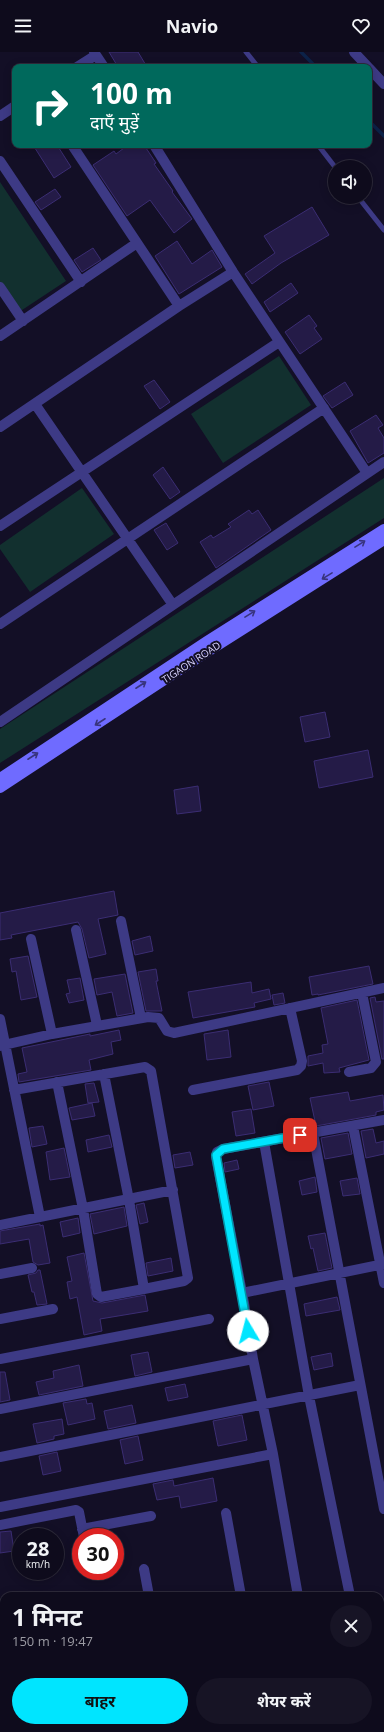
<!DOCTYPE html>
<html lang="hi">
<head>
<meta charset="utf-8">
<style>
	body { margin:0; font-family:"Open Sans","Noto Sans Devanagari",sans-serif; background:#171425; color:#f1f3f6; height:100vh; display:flex; flex-direction:column; font-size:15px; white-space:nowrap }
	* { box-sizing:border-box; margin:0 }
	p { font-size:13px; color:#9b9ba3 }
	.icon { flex:none; width:22px; height:22px; fill:none; stroke:currentColor; stroke-width:2; stroke-linecap:round; stroke-linejoin:round }
	.map { position:relative; flex:1; overflow:hidden }
	.panel { position:absolute; left:0px; top:1540px; width:384px; height:140px; display:flex; flex-direction:column; background:#0e0b1c; border-radius:12px 12px 0 0; box-shadow:0 2px 10px #0003,0 0 0 1px #2e2b3b }
	.panel>* { flex:none }
	.top-card { position:absolute; left:12px; top:12px; width:360px; height:84px; border-radius:8px; box-shadow:0 2px 10px #0003,0 0 0 1px #2e2b3b; background:#00695c; color:#fff; overflow:hidden }
	.buttons { position:absolute; left:328px; top:108px; display:grid; gap:8px }
	.buttons a { display:grid; place-items:center; width:44px; height:44px; border-radius:50%; background:#0e0b1c; box-shadow:0 2px 10px #0003,0 0 0 1px #2e2b3b; font-size:20px }
	.speed { position:absolute; left:12px; top:1476px; display:flex; gap:8px; font-size:20px; font-weight:700; text-align:center }
	.speed>* { display:grid; place-content:center; width:52px; height:52px; border-radius:50%; background:#0e0b1c; box-shadow:0 2px 10px #0003,0 0 0 1px #2e2b3b; line-height:1 }
	.speed small { font-size:10px; font-weight:400 }
	.speed .limit { border:6px solid #d22; background:#fff; color:#111 }
	.pin { position:absolute; display:grid; place-items:center; width:34px; height:34px; color:#fff; margin:-17px; border-radius:8px; box-shadow:0 2px 6px #0006 }
	.me { position:absolute; width:44px; margin:-22px; rotate:352deg; stroke-linejoin:round; filter:drop-shadow(0 0 3px #0008) }
	.turn { display:flex; align-items:center; gap:14px; height:84px; padding:0 12px; font-size:18px }
	.turn .icon { width:52px; height:52px; stroke-width:2.5 }
	.turn b { display:block; font-size:28px; line-height:34px }
	.round { display:grid; place-items:center; flex:none; width:42px; height:42px; border-radius:21px; background:#171425 }
	.summary { display:flex; align-items:center; justify-content:space-between; height:68px; padding:0 12px }
	h1 { font-size:24px; font-weight:700; line-height:30px }
	.button { display:flex; gap:8px; margin-top:auto; padding:8px 12px }
	.button a { flex:1; height:46px; border-radius:24px; background:#00e5ff; color:#111; font-size:16px; font-weight:700; line-height:46px; text-align:center }
	.button a+a { background:#171425; color:#f1f3f6 }
	header { display:flex; justify-content:space-between; align-items:center; height:52px; padding:0 12px; background:#0e0b1c; font-size:18px; font-weight:700 }
	.map>svg:first-child { display:block }
	.green { fill:#12302f }
	.lines { fill:none; stroke-linecap:round; stroke-linejoin:round }
	.stream { stroke:#0c2248; stroke-width:3.5 }
	.building { fill:#241b47; stroke:#3b2d73 }
	.lane { stroke:#3d3a85; stroke-width:5 }
	.street { stroke:#3d3a85; stroke-width:10 }
	.secondary { stroke:#6f6bff; stroke-width:10 }
	.oneway { stroke:#38347d }
	.route-casing { stroke:#0095a6; stroke-width:10 }
	.route { stroke:#00e5ff; stroke-width:7 }
	.labels { text-anchor:middle; stroke-width:4; stroke-linejoin:round; paint-order:stroke }
	.street-label { font-size:10px; fill:#d9d4ff; stroke:#130f26 }
</style>
</head>
<body>
<header><svg class="icon" aria-label="menu" viewBox="0 0 24 24"><path d="M4 6h16M4 12h16M4 18h16"/></svg>Navio<svg class="icon" aria-label="heart" viewBox="0 0 24 24"><path d="M12 20l-8-8c-3-5 5-10 8-4 3-6 11-1 8 4z"/></svg></header>
<div class="map">
<svg width="384" height="1680" viewBox="0 0 384 1680">
	<rect width="100%" height="100%" fill="#130f26"/>
	<path class="green" d="M0,130l66,99 -47,31 -19,-28z
		M279,304l32,49 -88,58 -32,-49z
		M384,426v40l-384,245v-34z
		M82,436l32,46 -84,58 -30,-43v-4z"/>
	<g class="lines">
		<path class="stream" d="M301,0l15,15
			M369,69l15,15"/>
	</g>
	<path class="building" d="M109,0h29l9,15h-29z
		M33,93h24l14,22 -17,11z
		M128,93h16l12,18 -2,1 19,27 -1,1 20,27 -18,14 -24,-33 -23,16 -34,-51 21,-14 2,3z
		M55,137l6,8 -20,13 -6,-8z
		M312,155l17,28 -48,28 -29,21 -7,-10 30,-21 -11,-17z
		M177,189l15,23 20,-14 10,17 -43,27 -24,-38z
		M93,196l8,12 -19,12 -8,-12z
		M291,231l7,10 -28,19 -6,-10z
		M309,263l8,11 -3,2 8,11 -22,15 -15,-22z
		M154,328l16,22 -10,7 -16,-23z
		M345,330l8,13 -21,13 -9,-12z
		M376,363l7,10 -5,3 6,10v15l-16,10 -18,-32z
		M163,415l17,25 -10,7 -17,-24z
		M249,458l3,4 6,-4 13,20 -55,38 -16,-26 11,-7 2,3 18,-11 -3,-3z
		M166,471l12,20 -11,7 -13,-20z
		M325,660l5,25 -25,5 -5,-25z
		M368,698l5,27 -54,11 -5,-27z
		M198,734l3,25 -24,3 -3,-24z
		M114,839l4,24 -20,4 8,35 -17,4 -7,-29 -4,-7 -67,13 1,3 -12,2v-27z
		M150,884l3,15 -18,4 -3,-14z
		M28,904l9,41 -16,3 -5,-29 -4,1 -2,-13z
		M369,914l4,18 -55,11v-1l-6,1 -3,-18z
		M156,917l2,12h-2l6,30h-16l-8,-39z
		M125,922l8,39 -16,3 -5,-24 -15,3 -3,-16z
		M80,926l4,22 -15,3 -3,-9 4,-1 -3,-13z
		M251,930l1,11 17,-4 2,10 -17,4 1,4 -62,11 -5,-26z
		M283,941l2,10 -11,2 -2,-10z
		M375,945l1,5 8,-1v58h-2l-12,-61z
		M357,948l12,60 -30,8 1,4 -16,1 -1,-10 -15,3v-10l15,-3 -1,-8 6,-1 -7,-36z
		M119,978l2,10 -10,2 2,12 -24,6 2,10 -72,12 -1,-8 9,-2 -5,-24 68,-14v2z
		M228,978l3,27 -24,3 -3,-26z
		M269,1030l5,24 -21,4 -5,-24z
		M94,1031l5,19 -11,1 -3,-19z
		M348,1040l2,9 33,-6 1,15 -8,2v3l-60,11 -6,-28z
		M92,1051l3,13 -23,4 -3,-12z
		M251,1057l4,24 -19,3 -4,-24z
		M43,1074l4,18 -15,3 -3,-19z
		M373,1077l3,14 8,-2v13l-18,4 -5,-27z
		M348,1081l4,21 -27,5 -4,-21z
		M109,1083l3,12 -24,5 -2,-12z
		M64,1096l6,29 -20,3 -4,-28z
		M190,1100l3,13 -18,3 -2,-13z
		M237,1108l2,9 -14,3 -1,-9z
		M315,1125l2,15 -15,3 -3,-14z
		M357,1126l3,16 -17,2 -3,-15z
		M144,1151l4,19 -8,2 -4,-19z
		M124,1155l3,19 -33,8 -4,-20z
		M78,1166l2,15 -17,4 -3,-15z
		M40,1172v2l3,-1 7,38 -12,2 -5,-3 -4,-23 -29,5v-13z
		M325,1181l7,35 -14,3 -5,-23 -2,1 -3,-13z
		M84,1201l9,48 9,2 43,-8 3,16 -48,8 2,12 -18,4 -7,-38 -7,2 -3,-17 5,-1 -5,-24z
		M171,1206l2,13 -25,5 -2,-13z
		M38,1218h2l7,34 -10,1 -3,-13h-2l-4,-17 8,-2z
		M337,1245l3,13 -34,6 -2,-12z
		M148,1300l4,20 -17,4 -4,-21z
		M331,1301l2,13 -19,4 -3,-13z
		M79,1313l4,21 -44,9 -3,-13 18,-4 -1,-7z
		M0,1320h5l5,28 -10,2z
		M185,1332l3,13 -20,4 -3,-13z
		M86,1347l1,5 5,-1 3,16 -27,6 -5,-22z
		M132,1353l4,18 -28,6 -4,-18z
		M242,1363l5,25 -29,6 -5,-25z
		M62,1367l2,15 -10,2v3l-17,4 -4,-19z
		M138,1384l5,24 -18,4 -5,-24z
		M57,1400l4,19 -18,4 -4,-19z
		M213,1426l4,23 -36,7 -2,-12 -22,4 -4,-16 20,-4 1,6z
		M11,1479l3,20 -14,2v-21z"/>
	<g class="lines">
		<path class="lane" d="M246,0l12,15
			M318,93l17,22
			M358,145l26,33"/>
		<path class="street" d="M94,0l10,15
			M354,0l14,15
			M77,15l19,-12
			M369,16l15,16
			M0,64l15,-10
			M72,93l107,161
			M154,93l79,127 134,201
			M0,109l81,121
			M0,235l23,34
			M0,284l137,-93
			M35,352l138,201
			M0,375l179,-121 54,-34
			M0,474l279,-184
			M0,572l324,-216
			M0,670l384,-260
			M121,869l20,97
			M76,878l21,95
			M31,887l21,95
			M0,967l40,198
			M0,994l52,-12 96,-17 11,1 8,13 7,2 210,-45
			M349,1020l22,-4 5,-6 -14,-69
			M57,1030l26,127 14,85 4,3 43,-8 -15,-89 -25,-126
			M14,1038l131,-23 6,4 37,207 -4,3 -40,8
			M193,1038l104,-20 4,-4 1,-5 -12,-53
			M353,1074l31,157
			M313,1081l71,376
			M264,1090l45,254 41,200
			M0,1173l173,-35
			M0,1222l32,-6
			M242,1241l142,-29
			M0,1267l53,-10
			M0,1307l209,-40
			M0,1357l253,-50
			M0,1405l360,-72
			M0,1455l273,-53
			M226,1461l15,83
			M0,1473l76,-15 3,2 5,25
			M82,1477l69,-13
			M144,1517l5,27
			M298,1544l-25,-142 -20,-95 -9,-56 -28,-146 1,-5 6,-3 161,-29
			M380,1559l4,-1
			M0,1607l4,22
			M380,1609l4,-1
			M0,1659l4,-1
			M380,1667l4,-1
			M8,1676l1,4
			M128,1676l1,4
			M175,1676l1,4
			M209,1676l1,4
			M265,1676l1,4
			M314,1680l19,-4"/>
		<path class="secondary" d="M0,726l207,-137 177,-112
			M0,736l198,-130 186,-118"/>
	</g>
	<defs><path id="oneway-shaft" d="M-6 0H5M1.5-3L5.5 0L1.5 3" fill="none" stroke-width="1.6" stroke-linecap="round" stroke-linejoin="round"/></defs>
	<g class="oneway">
		<use href="#oneway-shaft" transform="translate(360 492) rotate(-32)"/>
		<use href="#oneway-shaft" transform="translate(327 524) rotate(148)"/>
		<use href="#oneway-shaft" transform="translate(250 562) rotate(-32)"/>
		<use href="#oneway-shaft" transform="translate(141 633) rotate(-33)"/>
		<use href="#oneway-shaft" transform="translate(100 670) rotate(147)"/>
		<use href="#oneway-shaft" transform="translate(33 704) rotate(-33)"/>
	</g>
	<g class="lines">
		<g class="route-casing">
			<path id="route" d="M248,1279l-32,-176 7,-6 77,-14"/>
		</g>
		<use href="#route" class="route"/>
	</g>
	<g class="labels">
		<g class="street-label">
			<text transform="translate(191 610) rotate(-33)" y="4">TIGAON ROAD</text>
		</g>
	</g>
</svg>
<div class="buttons">
<a><svg class="icon" aria-label="sound" viewBox="0 0 24 24"><path d="M4 9h4l5-4v14l-5-4H4zM17 9q2 3 0 6"/></svg></a>
</div>
<div class="speed"><div>28<small>km/h</small></div><div class="limit">30</div></div>
<div class="pin" style="left:300px;top:1083px;background:#d93025"><svg class="icon" aria-label="arrive" viewBox="0 0 24 24"><path d="M6 21V4h12l-3 4 3 4H6"/></svg></div>
<svg class="me" style="left:248px;top:1279px" viewBox="-20 -20 40 40"><circle r="19" fill="#fff"/><path d="M0-13L10 11 0 6-10 11z" fill="#00e5ff"/></svg>
<div class="top-card">
<div class="turn"><svg class="icon" aria-label="right" viewBox="0 0 24 24"><path d="M7 20v-9h11M14 6l5 5-5 5"/></svg><div><b>100 m</b>दाएँ मुड़ें</div></div>
</div>
<section class="panel">
<div class="summary"><div><h1>1 मिनट</h1><p>150 m · 19:47</p></div><a class="round"><svg class="icon" aria-label="close" viewBox="0 0 24 24"><path d="M6 6l12 12M18 6L6 18"/></svg></a></div>
<div class="button"><a>बाहर</a><a>शेयर करें</a></div>
</section>
</div>
</body>
</html>
